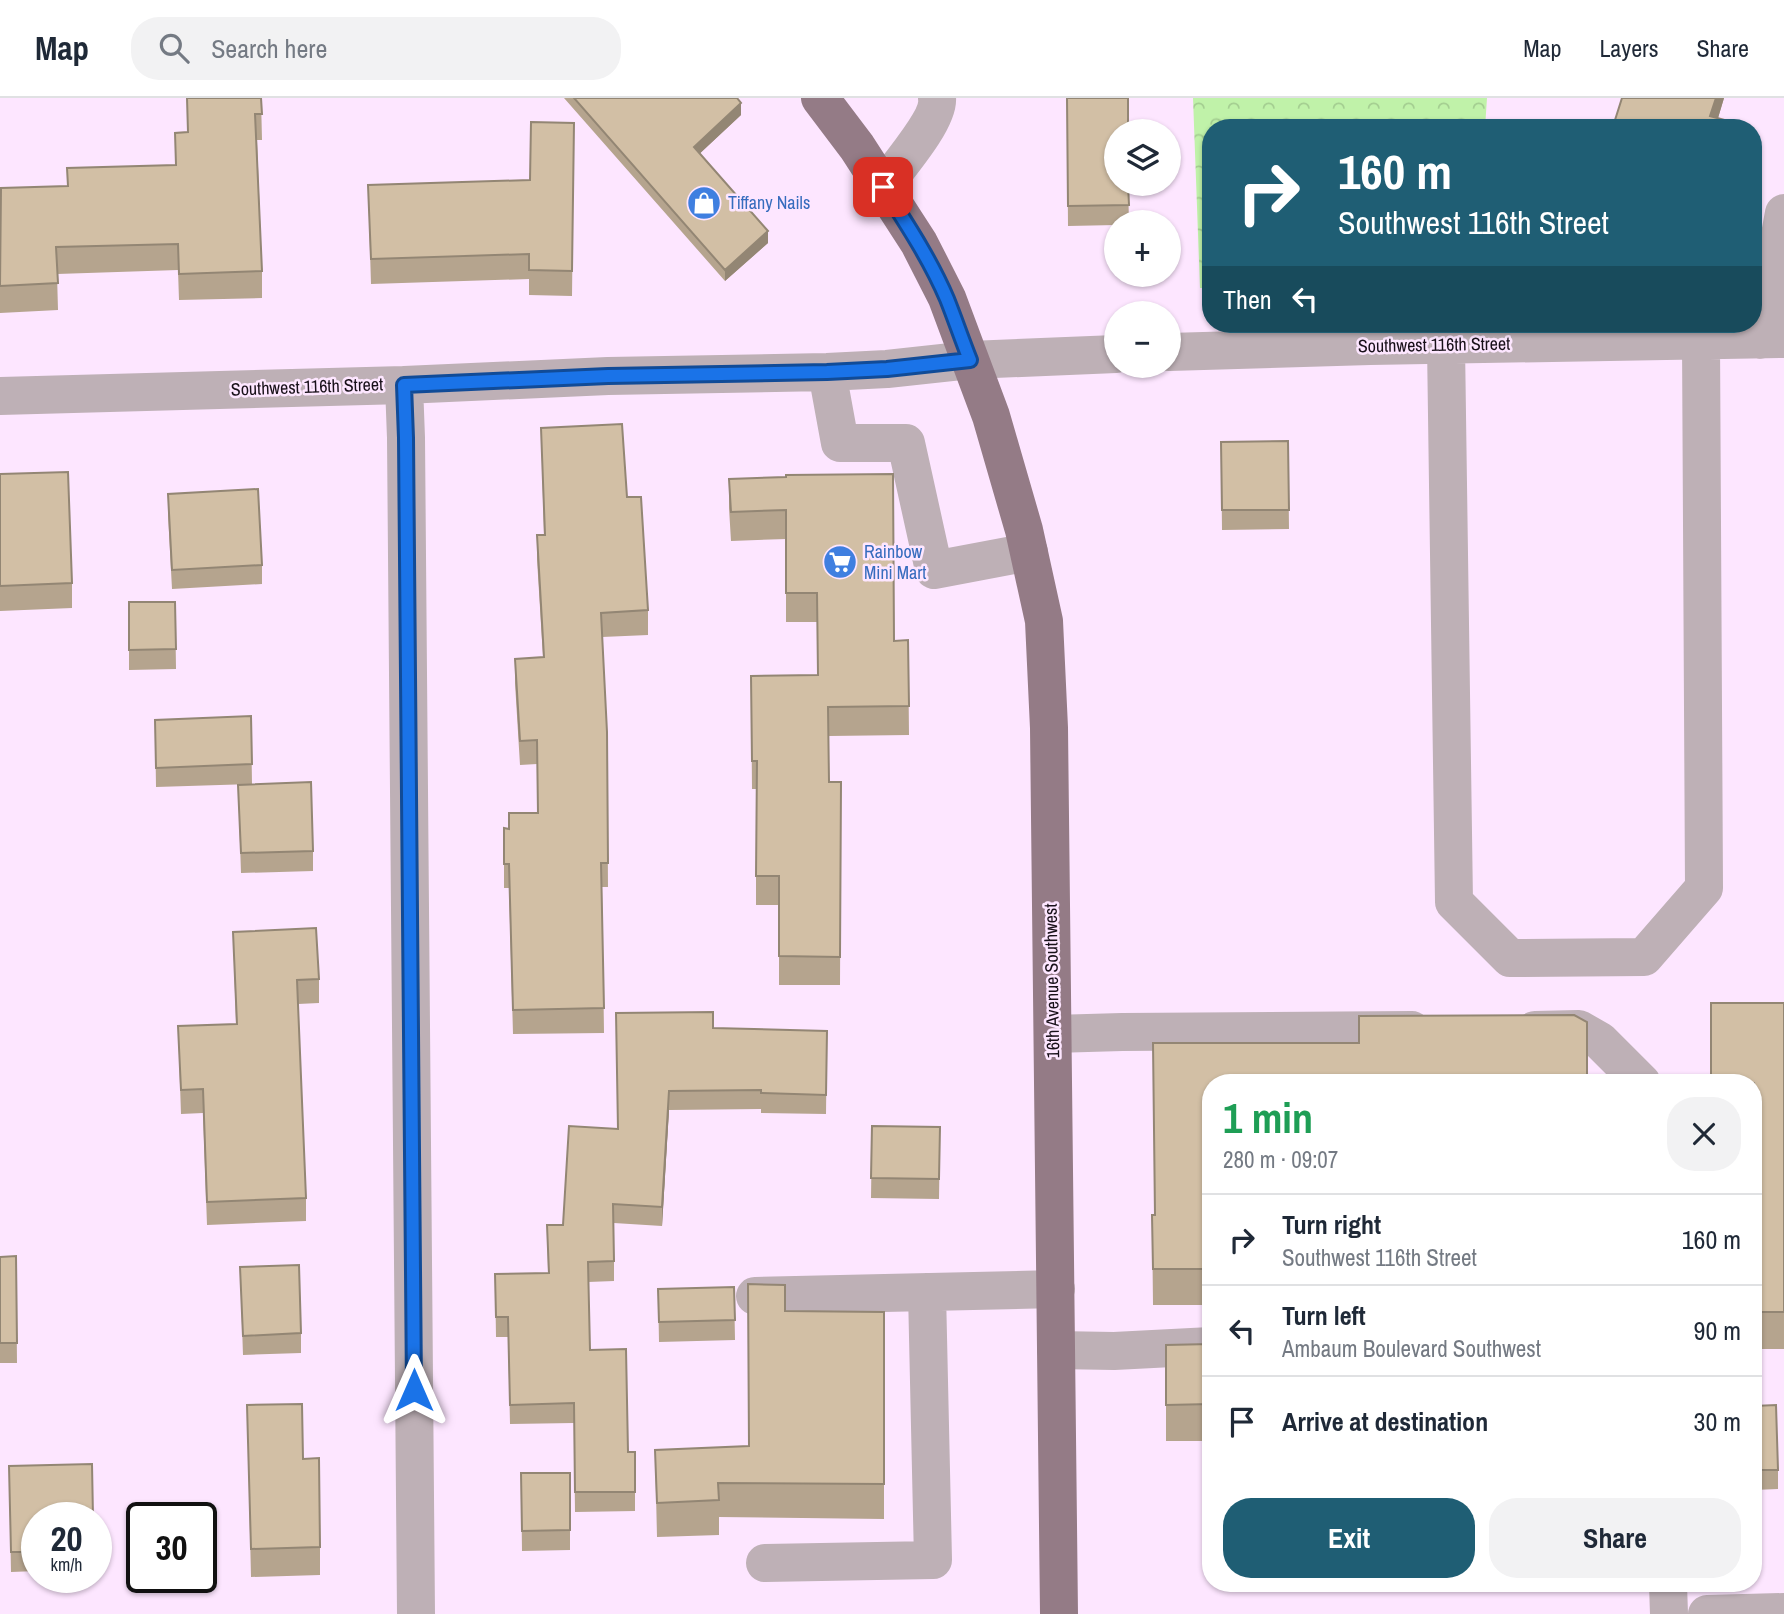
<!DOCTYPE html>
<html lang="en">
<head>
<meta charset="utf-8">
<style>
	body { margin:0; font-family:"Archivo Narrow",sans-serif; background:#f2f2f3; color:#1f2937; height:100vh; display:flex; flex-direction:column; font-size:26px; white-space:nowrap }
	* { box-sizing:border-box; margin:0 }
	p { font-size:23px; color:#747a83 }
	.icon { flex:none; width:38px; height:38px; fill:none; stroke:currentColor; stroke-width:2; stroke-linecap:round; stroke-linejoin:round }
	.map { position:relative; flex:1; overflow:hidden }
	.sheet { position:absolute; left:1202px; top:976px; width:560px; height:518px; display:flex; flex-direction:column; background:#fff; border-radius:28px; box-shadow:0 2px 5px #0004 }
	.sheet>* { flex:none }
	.top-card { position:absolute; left:1202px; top:21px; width:560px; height:214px; border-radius:28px; box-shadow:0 2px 5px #0004; background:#1f5e74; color:#fff; overflow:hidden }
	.buttons { position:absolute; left:1104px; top:21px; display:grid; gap:14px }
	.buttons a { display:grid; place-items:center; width:77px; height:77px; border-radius:50%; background:#fff; box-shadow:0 2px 5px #0004; font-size:35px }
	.speed { position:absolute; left:21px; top:1404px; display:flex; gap:14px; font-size:35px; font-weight:700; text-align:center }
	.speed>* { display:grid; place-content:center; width:91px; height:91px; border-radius:50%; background:#fff; box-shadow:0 2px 5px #0004; line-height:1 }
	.speed small { font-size:18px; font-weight:400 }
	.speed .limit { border:4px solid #111; border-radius:10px; background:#fff; color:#111 }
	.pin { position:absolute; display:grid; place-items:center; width:60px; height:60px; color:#fff; margin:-30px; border-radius:14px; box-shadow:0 4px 10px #0006 }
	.me { position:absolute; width:77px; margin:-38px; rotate:0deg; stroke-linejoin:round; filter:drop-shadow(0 0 5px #0008) }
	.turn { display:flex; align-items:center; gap:24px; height:147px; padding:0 21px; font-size:32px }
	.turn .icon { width:91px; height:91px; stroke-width:2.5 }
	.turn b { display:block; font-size:49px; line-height:60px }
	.then { display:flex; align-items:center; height:66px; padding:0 21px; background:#0003; gap:14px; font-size:26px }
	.round { display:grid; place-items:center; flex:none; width:74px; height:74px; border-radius:28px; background:#f2f2f3 }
	.headline { display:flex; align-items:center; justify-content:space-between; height:119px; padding:0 21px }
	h1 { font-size:42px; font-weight:700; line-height:52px; color:#1e9e55 }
	.action { display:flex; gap:14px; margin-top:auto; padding:14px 21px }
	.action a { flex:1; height:80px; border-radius:28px; background:#1f5e74; color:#fff; font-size:28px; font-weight:700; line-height:80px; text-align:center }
	.action a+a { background:#f2f2f3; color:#1f2937 }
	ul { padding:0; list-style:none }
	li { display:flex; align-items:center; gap:21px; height:91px; padding:0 21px; border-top:2px solid #e0e1e3 }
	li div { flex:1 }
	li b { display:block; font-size:26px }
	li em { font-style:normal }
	header { display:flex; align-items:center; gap:42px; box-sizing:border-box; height:98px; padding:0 35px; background:#fff; border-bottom:2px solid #e0e1e3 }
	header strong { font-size:33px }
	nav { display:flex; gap:38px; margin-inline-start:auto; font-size:24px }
	.search { width:490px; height:63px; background:#f2f2f3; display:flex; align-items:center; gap:18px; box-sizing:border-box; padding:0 24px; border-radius:28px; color:#747a83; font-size:26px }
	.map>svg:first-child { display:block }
	.forest { fill:url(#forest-crowns) }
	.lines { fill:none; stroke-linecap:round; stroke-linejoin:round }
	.minor { stroke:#beb0b6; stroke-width:38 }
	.major { stroke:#947b86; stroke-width:38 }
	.wall { fill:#b5a48e }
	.shaded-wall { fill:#938674 }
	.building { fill:#d2bfa5; stroke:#938674; stroke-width:2 }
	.route-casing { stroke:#114b97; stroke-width:18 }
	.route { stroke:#1a73e8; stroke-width:12 }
	.labels { text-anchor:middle; stroke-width:5; stroke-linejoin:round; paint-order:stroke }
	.shop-label { font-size:18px; fill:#366cbe; stroke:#fde6ff; text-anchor:start }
	.street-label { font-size:18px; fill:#181019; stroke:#fde6ff }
</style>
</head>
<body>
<header>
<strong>Map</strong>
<div class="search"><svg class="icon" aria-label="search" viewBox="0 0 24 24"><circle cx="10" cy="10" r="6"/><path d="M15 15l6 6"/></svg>Search here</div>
<nav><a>Map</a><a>Layers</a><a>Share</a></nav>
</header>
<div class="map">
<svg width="1784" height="1516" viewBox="0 0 1784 1516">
	<defs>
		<pattern id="forest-crowns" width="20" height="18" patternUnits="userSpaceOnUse" patternTransform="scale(1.75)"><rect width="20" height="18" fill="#c0f2a9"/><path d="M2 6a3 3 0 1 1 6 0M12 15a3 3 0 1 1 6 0" fill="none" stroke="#a4ce91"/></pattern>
	</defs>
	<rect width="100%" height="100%" fill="#fde6ff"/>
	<path class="forest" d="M1193,0h294l-2,30h-274v160h-11z"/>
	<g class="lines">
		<path class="minor" d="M883,89c13,-18 57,-68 54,-89
			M1761,242l23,-127
			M1446,247l8,557 56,56 134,-1 60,-69 -3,-547
			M1169,254l201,-6 414,-7
			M827,274l13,71h66l28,127 95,-18
			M404,287l2,53 10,1176
			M0,298l404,-11 204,-9 219,-4 60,-3 83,-9 146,-6
			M1535,932l44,-1 21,12 42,42
			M1053,936l69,-2 290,-2
			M755,1198l301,-7
			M1056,1252l58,1 97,-5
			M765,1465l168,-3 -6,-268
			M1668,1486l1,30
			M1707,1516l77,-2"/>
		<path class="major" d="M820,0l37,49 62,96 28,55 44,118 33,114 20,91 5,107 10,886"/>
	</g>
	<path class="wall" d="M261,0l1,42h-5l5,131v27l-83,2 -1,-30 -121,4 1,36 -58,3v-104l67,-23 108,-21v-32l12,-1z
		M564,0h173l4,17 -42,39 69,89 -43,38z
		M1067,0l61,86 1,38h-13v3l-48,1z
		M1622,0h102l-6,20 10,10h-113v-8z
		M574,25l-2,173 -43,-1v-16l-158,5 -3,-99 162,-5z
		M541,330l86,69 21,113v25l-46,2 5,95 1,155h-6l2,146 -91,1 -4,-146h-5v-60l5,1 29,-16 -1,-49 -17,1 -5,-82v-24l28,-2 -6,-98v-24h7z
		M1288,343l1,88 -67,1 -1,-88z
		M0,376l72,109v25l-72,3z
		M786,379l108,164 14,-1 1,95 -80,1v46h12l-1,203h-61v-80h-23v-116h-4l-1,-113 67,-1 -1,-53h-31v-83l-55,2 -2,-33v-29z
		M168,396l94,71v19l-90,5 -4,-75z
		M129,504h46l1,67 -47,1z
		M251,618l1,68 -96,3 -1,-67z
		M238,687l75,66v20l-72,2z
		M233,834l86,47v24l-21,1 8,194v23l-99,4 -4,-112 -22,1 -3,-88 58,-2z
		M1784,905v346h-30v-266z
		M713,930l114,3 -1,83 -65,-1v-4l-92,1 -7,116 -48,-3v58l-26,1 2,68 38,102h7v59l-60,1 -1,-89 -64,1 -2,-87h-12l-1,-63 53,-1 -1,-48h16l54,-96z
		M1211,985v222h-58l-1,-90h3z
		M872,1028l68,1 -1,72 -68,-1z
		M16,1158l1,107h-17v-106z
		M240,1169l61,66v20l-58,2z
		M734,1189l1,53 -76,2 -1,-53z
		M785,1213l99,1v207l-165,-2v18l-62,2 -2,-87 94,-4z
		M1211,1237v106h-45v-96l44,-1z
		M247,1307l56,54 17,88v28l-69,2z
		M1754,1308l24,64v19l-24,1z
		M9,1368l28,51v54l-26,1z
		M521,1375h49v77l-48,1z"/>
	<path class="shaded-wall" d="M1716,0h8l-9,30 -5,-12z
		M741,5v12l-47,44v-12z
		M768,133v12l-43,38v-11z
		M669,993v19l-7,116v-19z"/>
	<path class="building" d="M187,0h74l1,16h-7l7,157 -83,3 -1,-30 -122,3 2,36 -58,3 1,-98 67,-2 -1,-18 109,-3 -1,-32 13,-1z
		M574,0h163l4,5 -47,44 74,84 -43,39z
		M1067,0h61v33h-12v53h12l1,21 -61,1z
		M1622,0h94l-6,18 18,5 -2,7h-85l-26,-8z
		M531,24l43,1 -2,148 -43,-1v-16l-158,5 -3,-74 162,-5z
		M622,326l5,73h14l7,113 -47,3 6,119 1,131h-7l3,145 -91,2 -4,-146h-5v-36l5,1v-16h29l-1,-73 -17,1 -5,-82 29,-2 -7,-122h8l-4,-107z
		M1288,343l1,69h-67l-1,-68z
		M68,374l4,111 -72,3v-112z
		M893,376l1,167 14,-1 1,66 -81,1 1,75h12l-1,175 -61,-1v-80h-23l1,-115h-5l-1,-85 67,-1 -1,-82h-31v-83l-55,2 -2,-33 57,-2v-2z
		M258,391l4,76 -90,5 -4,-76z
		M129,504h46l1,47 -47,1z
		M251,618l1,48 -96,4 -1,-48z
		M311,684l2,69 -72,2 -3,-68z
		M316,830l3,51 -22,1 9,218 -99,4 -4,-113 -22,1 -3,-64 59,-2 -4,-92z
		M1711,905h73v309h-30v-229h-43z
		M713,914v16l114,3 -1,64 -65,-2v-3l-92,1 -7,116 -49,-3 1,57 -26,1 2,88 36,-1 2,103h7v40h-60l-1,-89 -64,2 -2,-88h-12l-1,-43 54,-1 -2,-48h16l6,-99 49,3 -2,-116z
		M1574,917l13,7v61h-376v186h-58l-1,-54h3l-2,-172h206v-27z
		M872,1028l68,1 -1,52 -68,-1z
		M16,1158l1,87h-17v-86z
		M299,1167l2,68 -58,3 -3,-69z
		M748,1186l37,1v26l99,1v172l-166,-1 1,17 -62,3 -2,-53 94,-4z
		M734,1189l1,33 -76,2 -1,-33z
		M1210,1237h1v69l-45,1v-60l44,-1z
		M302,1306l1,55 16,-1 1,89 -69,2 -4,-144z
		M1776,1307l2,65h-24v-64z
		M92,1366l1,53h-56v35h-26l-2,-86z
		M521,1375h49v57l-48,1z"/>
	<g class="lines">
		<g class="route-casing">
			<path id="route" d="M414,1292l-8,-952 -2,-53 204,-9 219,-4 60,-3 83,-9c-8,-20 -15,-41 -23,-61 -17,-40 -41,-76 -64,-112"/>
		</g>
		<use href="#route" class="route"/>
	</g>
	<defs>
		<g id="shop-disc" transform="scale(1.75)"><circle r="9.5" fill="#3f7fe0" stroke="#fde6ff"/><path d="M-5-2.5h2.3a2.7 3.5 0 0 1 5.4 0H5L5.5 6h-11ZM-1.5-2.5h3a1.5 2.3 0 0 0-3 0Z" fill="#fff"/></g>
		<g id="supermarket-disc" transform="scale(1.75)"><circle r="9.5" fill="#3f7fe0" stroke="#fde6ff"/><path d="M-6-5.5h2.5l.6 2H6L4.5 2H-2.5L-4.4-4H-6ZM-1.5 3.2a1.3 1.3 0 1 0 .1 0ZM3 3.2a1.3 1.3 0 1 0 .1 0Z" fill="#fff"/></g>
	</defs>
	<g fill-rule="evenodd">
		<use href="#shop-disc" x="704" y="105"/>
		<use href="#supermarket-disc" x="840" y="464"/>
	</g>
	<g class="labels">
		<g class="shop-label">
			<text x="728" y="111">Tiffany Nails</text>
			<text x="864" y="460">Rainbow<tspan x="864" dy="21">Mini Mart</tspan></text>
		</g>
		<g class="street-label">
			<text transform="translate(1434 247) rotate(-1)" y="6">Southwest 116th Street</text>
			<text transform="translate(307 289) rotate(-2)" y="6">Southwest 116th Street</text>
			<text transform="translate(1052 883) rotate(-91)" y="6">16th Avenue Southwest</text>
		</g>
	</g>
</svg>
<div class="buttons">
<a><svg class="icon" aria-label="layers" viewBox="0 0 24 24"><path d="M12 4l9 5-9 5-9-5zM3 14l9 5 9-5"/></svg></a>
<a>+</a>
<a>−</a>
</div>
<div class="speed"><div>20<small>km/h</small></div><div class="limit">30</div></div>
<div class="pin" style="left:883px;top:89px;background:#d93025"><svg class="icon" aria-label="arrive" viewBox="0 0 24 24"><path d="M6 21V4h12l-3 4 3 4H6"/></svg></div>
<svg class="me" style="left:414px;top:1292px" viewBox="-20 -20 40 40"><path d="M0-17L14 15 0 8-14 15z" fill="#1a73e8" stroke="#fff" stroke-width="4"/></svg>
<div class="top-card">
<div class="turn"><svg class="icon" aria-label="right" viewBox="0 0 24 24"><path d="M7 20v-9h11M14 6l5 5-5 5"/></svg><div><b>160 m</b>Southwest 116th Street</div></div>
<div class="then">Then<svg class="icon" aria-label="left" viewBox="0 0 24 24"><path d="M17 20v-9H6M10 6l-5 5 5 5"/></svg></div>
</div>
<section class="sheet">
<div class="headline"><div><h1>1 min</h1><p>280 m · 09:07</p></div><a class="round"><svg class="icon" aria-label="close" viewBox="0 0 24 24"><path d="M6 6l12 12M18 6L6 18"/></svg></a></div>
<ul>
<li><svg class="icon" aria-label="right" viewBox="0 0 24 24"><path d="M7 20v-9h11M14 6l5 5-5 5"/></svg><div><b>Turn right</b><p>Southwest 116th Street</p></div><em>160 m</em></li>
<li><svg class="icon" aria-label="left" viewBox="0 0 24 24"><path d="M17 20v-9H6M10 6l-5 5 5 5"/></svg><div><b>Turn left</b><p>Ambaum Boulevard Southwest</p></div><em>90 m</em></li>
<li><svg class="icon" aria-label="arrive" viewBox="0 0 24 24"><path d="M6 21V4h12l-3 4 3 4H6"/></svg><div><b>Arrive at destination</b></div><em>30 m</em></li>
</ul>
<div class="action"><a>Exit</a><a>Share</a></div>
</section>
</div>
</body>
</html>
